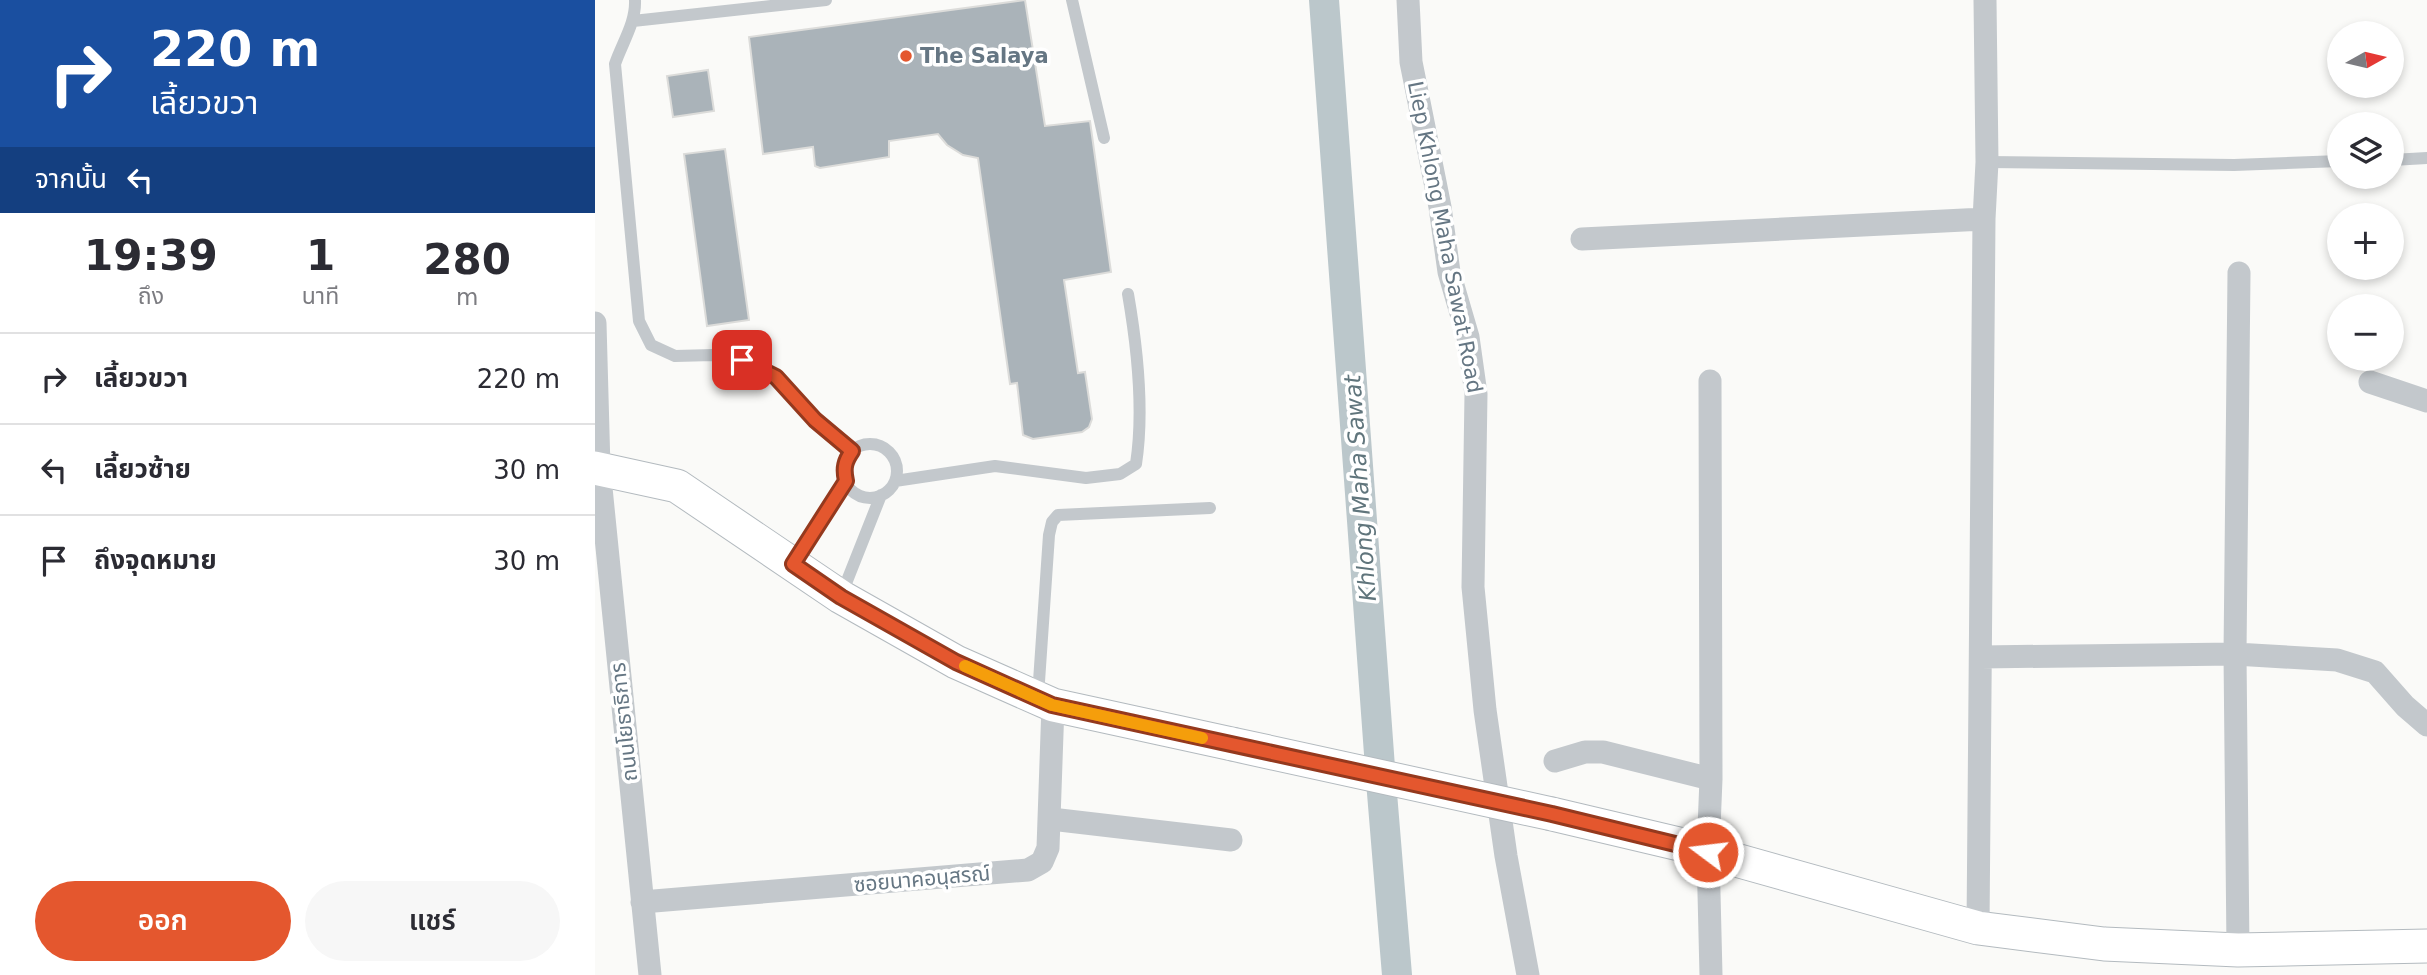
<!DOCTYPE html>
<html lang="th">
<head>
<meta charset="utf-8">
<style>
	body { margin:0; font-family:"DejaVu Sans","Noto Sans Thai",sans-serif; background:#f7f7f7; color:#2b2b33; height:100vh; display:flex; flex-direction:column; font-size:26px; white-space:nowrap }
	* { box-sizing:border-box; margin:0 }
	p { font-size:23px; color:#7c7c81 }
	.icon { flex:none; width:38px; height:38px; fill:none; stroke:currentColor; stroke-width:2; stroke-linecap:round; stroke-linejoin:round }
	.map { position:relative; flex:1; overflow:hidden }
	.drawer { display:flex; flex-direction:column; background:#fff; width:595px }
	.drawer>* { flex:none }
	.banner { background:#1a4fa0; color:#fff; overflow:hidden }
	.needle { width:46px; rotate:82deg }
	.fabs { position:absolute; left:1732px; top:21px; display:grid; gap:14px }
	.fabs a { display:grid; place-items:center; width:77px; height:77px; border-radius:50%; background:#fff; box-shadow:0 4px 10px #0003; font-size:35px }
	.pin { position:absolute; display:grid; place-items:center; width:60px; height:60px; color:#fff; margin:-30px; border-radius:14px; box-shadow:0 4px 10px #0006 }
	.me { position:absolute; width:77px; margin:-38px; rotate:285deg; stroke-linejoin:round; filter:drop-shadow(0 0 5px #0008) }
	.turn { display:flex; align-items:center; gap:24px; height:147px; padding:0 35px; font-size:32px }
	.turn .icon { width:91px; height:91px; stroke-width:2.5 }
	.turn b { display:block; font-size:49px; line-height:60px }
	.then { display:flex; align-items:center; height:66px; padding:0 35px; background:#0003; gap:14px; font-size:26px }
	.eta { display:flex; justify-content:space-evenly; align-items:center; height:119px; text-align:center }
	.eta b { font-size:42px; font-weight:600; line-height:49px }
	.action { display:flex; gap:14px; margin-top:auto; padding:14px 35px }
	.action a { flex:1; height:80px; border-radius:42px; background:#e4572e; color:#fff; font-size:28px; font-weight:600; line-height:80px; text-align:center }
	.action a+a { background:#f7f7f7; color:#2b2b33 }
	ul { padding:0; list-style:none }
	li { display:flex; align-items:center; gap:21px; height:91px; padding:0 35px; border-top:2px solid #e1e1e2 }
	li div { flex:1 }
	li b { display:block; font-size:26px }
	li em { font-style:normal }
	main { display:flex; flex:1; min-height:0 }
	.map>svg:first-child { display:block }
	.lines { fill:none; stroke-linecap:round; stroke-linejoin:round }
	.canal { stroke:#bbc7cb; stroke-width:30 }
	.building { fill:#aab3b9; stroke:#dcdcda; stroke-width:2 }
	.secondary-casing { stroke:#b3babf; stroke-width:35 }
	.lane { stroke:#c3c8cc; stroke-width:12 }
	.street { stroke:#c3c8cc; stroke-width:23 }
	.secondary { stroke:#fff; stroke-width:33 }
	.secondary-bridge-casing { stroke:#b3babf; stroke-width:35; stroke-linecap:butt }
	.secondary-bridge { stroke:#fff; stroke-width:33 }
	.route-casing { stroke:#94391e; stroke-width:18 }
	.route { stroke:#e4572e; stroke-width:12 }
	.slow { stroke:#f59e0b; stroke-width:12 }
	.poi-dot { fill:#e4572e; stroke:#fff; stroke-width:2.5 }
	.labels { text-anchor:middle; stroke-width:7; stroke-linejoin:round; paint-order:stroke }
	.poi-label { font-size:21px; font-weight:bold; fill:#657683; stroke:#fff; text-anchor:start }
	.street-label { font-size:21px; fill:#657683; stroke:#fff }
	.water-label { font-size:23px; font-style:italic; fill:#60757c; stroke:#fff }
</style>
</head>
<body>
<main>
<section class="drawer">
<div class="banner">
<div class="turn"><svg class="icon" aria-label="right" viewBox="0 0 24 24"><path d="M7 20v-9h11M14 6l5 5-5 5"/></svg><div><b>220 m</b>เลี้ยวขวา</div></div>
<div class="then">จากนั้น<svg class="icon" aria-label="left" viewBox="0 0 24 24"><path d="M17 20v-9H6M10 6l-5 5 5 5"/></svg></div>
</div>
<div class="eta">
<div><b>19:39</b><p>ถึง</p></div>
<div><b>1</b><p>นาที</p></div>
<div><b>280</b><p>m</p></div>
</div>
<ul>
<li><svg class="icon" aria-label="right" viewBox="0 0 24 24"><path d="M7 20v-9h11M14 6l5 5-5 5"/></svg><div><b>เลี้ยวขวา</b></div><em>220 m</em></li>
<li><svg class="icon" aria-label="left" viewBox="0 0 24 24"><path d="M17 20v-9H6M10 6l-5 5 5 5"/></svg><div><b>เลี้ยวซ้าย</b></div><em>30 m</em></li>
<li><svg class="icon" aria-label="arrive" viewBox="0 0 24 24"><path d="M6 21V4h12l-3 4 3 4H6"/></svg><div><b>ถึงจุดหมาย</b></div><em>30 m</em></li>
</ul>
<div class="action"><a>ออก</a><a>แชร์</a></div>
</section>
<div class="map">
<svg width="1832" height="975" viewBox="0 0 1832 975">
	<rect width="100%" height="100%" fill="#fafaf8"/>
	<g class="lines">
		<path class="canal" d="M729,0l57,781 16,194"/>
	</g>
	<path class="building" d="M430,0l20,126 45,-5 21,151 -47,8 14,93 7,-1 7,47 -3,8 -7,5 -49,7 -10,-4 -6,-52 -7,1 -32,-226 -15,-3 -16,-10 -9,-11 -49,7v16l-69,11 -5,-2 -2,-19 -50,7 -14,-117z
		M113,70l6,41 -41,6 -6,-41z
		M130,149l24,171 -42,6 -23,-172z"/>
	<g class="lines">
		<g class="secondary-casing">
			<path id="secondary" d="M0,468l82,18 164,111 115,65 97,43 179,39
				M957,814l127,30 299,84 126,16 134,6 189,-4"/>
		</g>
		<path class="lane" d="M40,0c1,23 -13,43 -20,64l24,257 12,24 24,11 38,-1 29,5 34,18 39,42 37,31
			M477,0l32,138
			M38,21l193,-21
			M1797,160l35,-2
			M1392,162l247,3 106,-4
			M248 471a27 27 0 1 1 54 0a27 27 0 1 1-54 0Z
			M300,481l100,-15 91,12 34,-4 16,-10c8,-52 1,-118 -8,-170
			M198,564l53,-83
			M246,596l40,-101
			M443,696l11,-161 3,-13 6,-7 152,-7"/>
		<path class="street" d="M813,0l3,62 29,145 9,65 19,65 8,57 -3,193 12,123 21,146 22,119
			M987,239l402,-20
			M0,323l4,145 51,507
			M1115,381l1,398 -3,73 3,123
			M1775,382l57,19
			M1386,657l254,-3 102,6 38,12 30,34 22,19
			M960,761l30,-9h18l108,27
			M456,819l180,21
			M47,902l386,-32 14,-8 6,-14 5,-143
			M1383,928l6,-709 3,-57 -2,-162
			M1643,950l-3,-296 4,-381"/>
		<use href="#secondary" class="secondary"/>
		<g class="secondary-bridge-casing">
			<path id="secondary-bridge" d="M637,744l320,70"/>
		</g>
		<use href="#secondary-bridge" class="secondary-bridge"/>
	</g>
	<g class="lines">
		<g class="route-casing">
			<path id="route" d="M147,360l34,17 39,43 37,31c-7,10 -9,17 -6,30l-53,83 48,33 115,65 96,43 500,109 156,38"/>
		</g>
		<use href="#route" class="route"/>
		<path class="slow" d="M370,666l87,39 150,33"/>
	</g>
	<circle class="poi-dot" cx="311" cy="56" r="7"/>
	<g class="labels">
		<g class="poi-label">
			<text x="325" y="63">The Salaya</text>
		</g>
		<g class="street-label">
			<text transform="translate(850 237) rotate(79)" y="7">Liep Khlong Maha Sawat Road</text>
			<text transform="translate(29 722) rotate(-96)" y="7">ถนนโยธาธิการ</text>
			<text transform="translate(327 879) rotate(-5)" y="7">ซอยนาคอนุสรณ์</text>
		</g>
		<g class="water-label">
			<text transform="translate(765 488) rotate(-94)" y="8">Khlong Maha Sawat</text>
		</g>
	</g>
</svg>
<div class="fabs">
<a><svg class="needle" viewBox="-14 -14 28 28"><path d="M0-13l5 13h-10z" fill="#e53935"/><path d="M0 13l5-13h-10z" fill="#7c7c81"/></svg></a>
<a><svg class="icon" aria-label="layers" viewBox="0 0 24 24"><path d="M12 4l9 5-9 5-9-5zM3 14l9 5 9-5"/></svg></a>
<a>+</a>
<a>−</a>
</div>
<div class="pin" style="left:147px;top:360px;background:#d93025"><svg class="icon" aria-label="arrive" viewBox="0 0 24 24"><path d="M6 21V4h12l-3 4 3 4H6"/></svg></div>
<svg class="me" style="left:1113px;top:852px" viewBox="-20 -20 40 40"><circle r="17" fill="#e4572e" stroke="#fff" stroke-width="3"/><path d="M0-11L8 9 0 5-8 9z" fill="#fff"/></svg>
</div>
</main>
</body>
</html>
